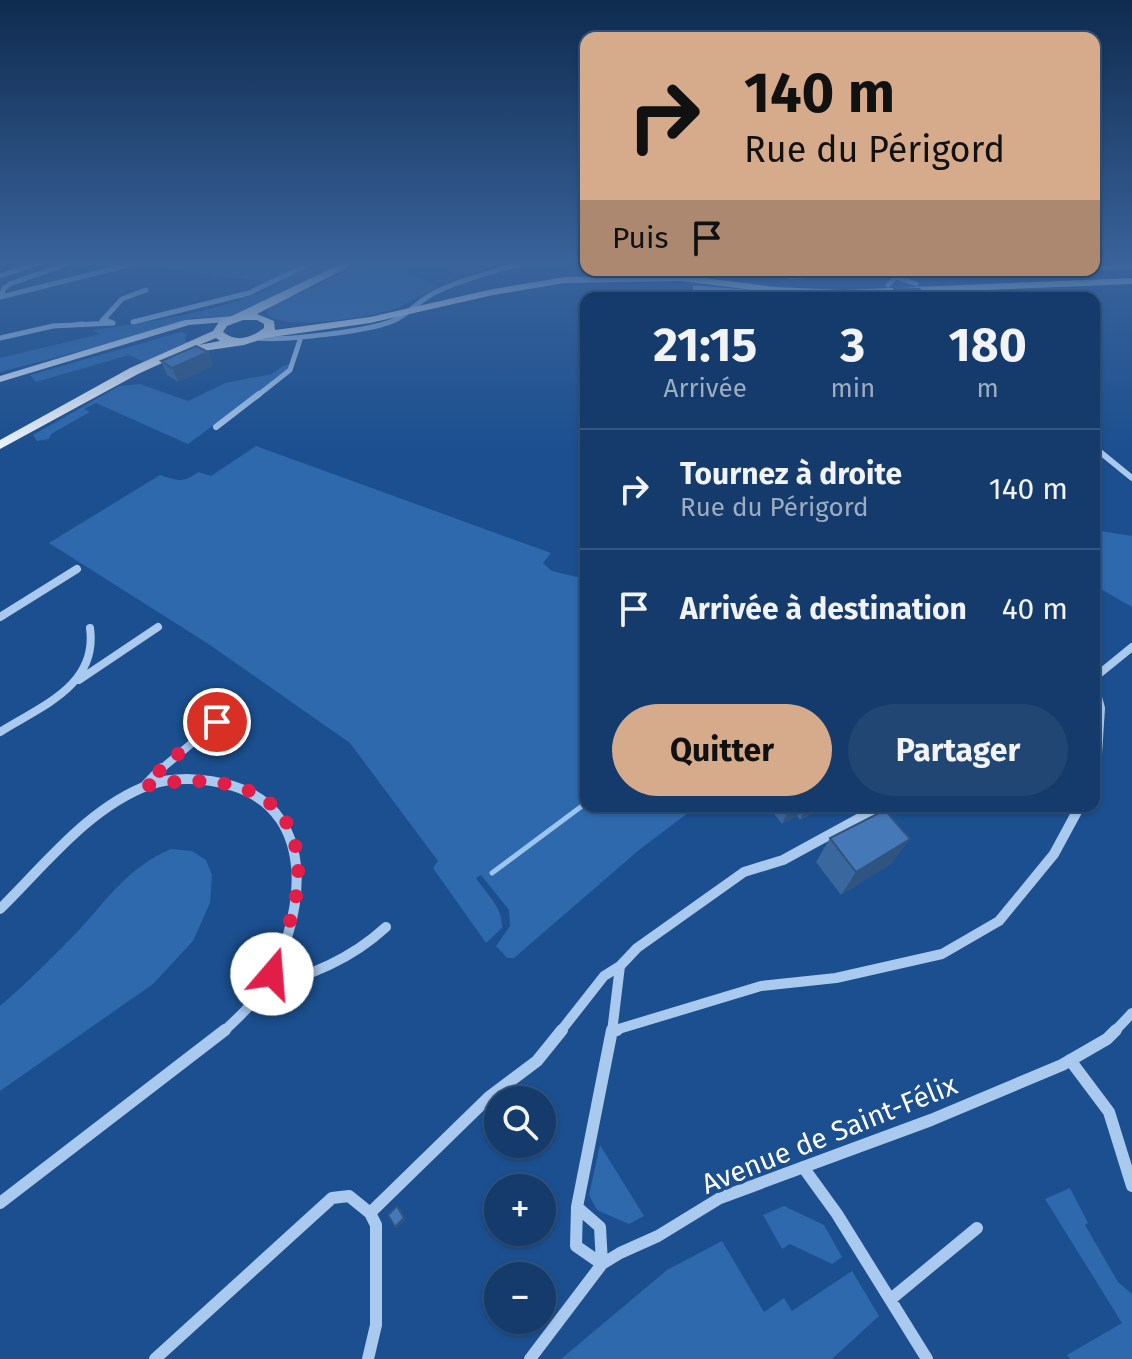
<!DOCTYPE html>
<html lang="fr">
<head>
<meta charset="utf-8">
<style>
	body { margin:0; font-family:"Fira Sans",sans-serif; background:#214673; color:#f1f3f6; height:100vh; display:flex; flex-direction:column; font-size:30px; white-space:nowrap }
	* { box-sizing:border-box; margin:0 }
	p { font-size:26px; color:#9dadc1 }
	.icon { flex:none; width:44px; height:44px; fill:none; stroke:currentColor; stroke-width:2; stroke-linecap:round; stroke-linejoin:round }
	.map { position:relative; flex:1; overflow:hidden }
	.side { position:absolute; left:580px; top:292px; width:520px; height:520px; display:flex; flex-direction:column; background:#143b6b; border-radius:16px; box-shadow:0 2px 6px #0004,0 0 0 2px #33557e }
	.side>* { flex:none }
	.hud { position:absolute; left:580px; top:32px; width:520px; height:244px; border-radius:16px; box-shadow:0 2px 6px #0004,0 0 0 2px #33557e; background:#d6ab8b; color:#111; overflow:hidden }
	.controls { position:absolute; left:484px; top:1086px; display:grid; gap:16px }
	.controls a { display:grid; place-items:center; width:72px; height:72px; border-radius:50%; background:#143b6b; box-shadow:0 2px 6px #0004,0 0 0 2px #33557e; font-size:40px }
	.pin { position:absolute; display:grid; place-items:center; width:68px; height:68px; color:#fff; margin:-34px; border:4px solid #fff; border-radius:50%; box-shadow:0 2px 8px #0007 }
	.me { position:absolute; width:88px; margin:-44px; rotate:18deg; stroke-linejoin:round; filter:drop-shadow(0 0 6px #0008) }
	.turn { display:flex; align-items:center; gap:28px; height:168px; padding:0 32px; font-size:36px }
	.turn .icon { width:104px; height:104px; stroke-width:2.5 }
	.turn b { display:block; font-size:56px; line-height:68px }
	.then { display:flex; align-items:center; height:76px; padding:0 32px; background:#0003; gap:16px; font-size:30px }
	.eta { display:flex; justify-content:space-evenly; align-items:center; height:136px; text-align:center }
	.eta b { font-size:48px; font-weight:700; line-height:56px }
	.primary-button { display:flex; gap:16px; margin-top:auto; padding:16px 32px }
	.primary-button a { flex:1; height:92px; border-radius:48px; background:#d6ab8b; color:#111; font-size:32px; font-weight:700; line-height:92px; text-align:center }
	.primary-button a+a { background:#214673; color:#f1f3f6 }
	ul { padding:0; list-style:none }
	li { display:flex; align-items:center; gap:24px; height:120px; padding:0 32px; border-top:2px solid #33557e }
	li div { flex:1 }
	li b { display:block; font-size:30px }
	li em { font-style:normal }
	.map>svg:first-child { display:block }
	.green { fill:#2e69ad }
	.lines { fill:none; stroke-linecap:round; stroke-linejoin:round }
	.stream { stroke:#9cc4f0; stroke-width:5 }
	.street-far4 { stroke:#a9c9ee; stroke-width:5 }
	.street-far3 { stroke:#a9c9ee; stroke-width:6 }
	.street-far2 { stroke:#a9c9ee; stroke-width:8 }
	.street-far1 { stroke:#a9c9ee; stroke-width:10 }
	.street { stroke:#a9c9ee; stroke-width:12 }
	.secondary { fill:#d6e6fa; fill-rule:evenodd }
	.primary { fill:#f0f6ff; fill-rule:evenodd }
	.wall { fill:#3a679d }
	.shaded-wall { fill:#305480 }
	.building { fill:#4478b7; stroke:#305480; stroke-width:2 }
	.route { stroke:#e11d48; stroke-width:14; stroke-dasharray:0 25.2 }
	.labels { text-anchor:middle; stroke-width:7; stroke-linejoin:round; paint-order:stroke }
	.near-street-label { font-size:28px; fill:#fff; stroke:#1b4f8f }
</style>
</head>
<body>
<div class="map">
<svg width="1132" height="1359" viewBox="0 0 1132 1359">
	<rect width="100%" height="100%" fill="#1b4f8f"/>
	<path class="green" d="M169,262h178l-108,54 -47,2 -73,23 -119,31v-14l100,-24 -8,-4c64,-8 131,-20 189,-46l-125,-17z
		M365,262h58l-19,10 35,14c-15,7 -29,17 -45,23 -22,8 -111,23 -127,5l3,-7z
		M181,332l6,2 -2,7 3,2 -44,19 -15,-7 -93,27 -6,-7z
		M292,364l-2,5 -102,75 -92,-41 -12,6 6,3 -39,22 -2,5 -12,2 -4,-6 86,-49 21,-2 48,17 37,-18 47,-9 11,-8z
		M256,446l295,107 -8,10 9,8 25,6 9,-4v233h111l-58,44 -125,108h-7l-11,-12 14,-20 -1,-16 -28,-35 -5,3c11,17 27,29 26,50l-16,15 -53,-75 5,-7 -88,-118 -143,-100 -158,-100 111,-68c17,6 24,8 38,-3l13,4z
		M1100,531l32,5v71l-38,-22v-41z
		M171,849l21,2 14,9 6,15 -2,28 -17,38 -40,43 -153,107v-85c28,-24 54,-50 80,-77 30,-33 49,-62 91,-80z
		M600,1145l44,71 -15,8 -32,-14 -8,-15z
		M1070,1188l18,35 -3,2 33,57 14,12v65h-62l-3,-4 55,-32 -77,-124z
		M784,1206l40,19 18,32 -10,7 -42,-20 -8,5 -19,-34z
		M722,1241l42,71 20,-14 8,13 60,-40 27,45 -47,43h-271l106,-89z"/>
	<g class="lines">
		<path class="stream" d="M492,873l94,-70"/>
		<path class="street-far4" d="M1094,267h38
			M776,270l14,7 92,-6 11,1 3,5
			M946,270h69
			M893,272l20,-2
			M0,276l42,-14
			M888,285l8,-8 20,7
			M695,288l115,9 24,-3
			M0,297l141,-35
			M1,297l3,-9 6,-4 62,-22
			M102,321l20,-22 24,-9
			M108,321l5,2
			M133,322l116,-29 64,-31
			M83,324l-10,1 40,-2
			M0,338l53,-12 20,-1
			M257,338c26,3 118,-7 140,-19 15,-8 23,-20 41,-28 27,-13 59,-20 88,-29
			M257,396l33,-26 11,-33"/>
		<path class="street-far3" d="M216,427l43,-33
			M1094,447l38,31"/>
		<path class="street-far2" d="M0,617l77,-48
			M1094,678l38,-31
			M79,680l79,-53
			M1094,683l7,25 -4,62
			M0,732c41,-26 98,-46 90,-104
			M160,770l57,-48"/>
		<path class="street-far1" d="M1094,780l3,-12
			M146,785l16,-17
			M0,909c44,-43 89,-102 149,-124 26,-9 57,-7 84,1 88,27 71,138 31,201 -11,17 -26,31 -41,45
			M264,988c47,-13 86,-28 122,-61
			M612,1031l149,-45 75,-8 106,-24 57,-33 55,-67 26,-48
			M560,1032l44,-56 16,-10
			M612,1032l8,-66 17,-18 107,-76 39,-12 99,-54
			M1114,1032l18,-19"/>
		<path class="street" d="M612,1031l5,-1
			M1070,1060l39,52 23,74
			M803,1167l34,47 90,145
			M0,1203l225,-173
			M577,1207l23,20 2,37 -26,-18z
			M577,1207l35,-177
			M370,1213l119,-116 48,-36 25,-31
			M891,1299l86,-71
			M155,1359l177,-161 17,-2 21,17 6,12v100l-8,34
			M530,1359l72,-95 18,-11 38,-17 62,-38 211,-78 131,-55 45,-26 9,-9"/>
		<path class="secondary" d="M234,316l5,3 -2,2 -48,4 -189,57v-6l185,-56z"/>
		<path class="primary" d="M345,262h13l-101,52 17,7 1,9 95,-13 123,-28 72,-12 116,-2 94,12 68,3 289,-12v6l-289,12 -68,-3 -94,-12 -116,2 -72,12 -123,28 -105,15 -21,7 -41,6 -4,-1v-4l-61,28 -138,75v-9l130,-72 83,-37 6,-9zM243,320h14l7,4v4c-13,10 -27,15 -41,4l4,-6zM216,338l4,3 -21,4z"/>
	</g>
	<path class="wall" d="M437,262l65,1 -46,14z
		M731,270h28l-27,2z
		M894,288l35,10h-38z
		M208,352l5,14 -35,16 -11,-7 -6,-14z
		M768,806h47l-4,8 -11,6 -3,-4 -15,8z
		M830,838l62,25 -51,32 -25,-33z"/>
	<path class="shaded-wall" d="M460,262h42l-46,15 -1,-13z
		M208,352l5,14 -35,16 -6,-14z
		M790,806h12l-5,10 -15,8z
		M807,806h8l-4,8 -11,6z
		M910,839l-18,24 -51,32 15,-23z
		M397,1206l2,1 7,12 -9,9 -2,-1z"/>
	<path class="building" d="M894,288l25,1 10,9h-23z
		M196,346l12,6 -36,16 -11,-7z
		M885,810l25,29 -54,33 -26,-34z
		M397,1206l7,12 -9,9 -7,-12z"/>
	<linearGradient id="sky" x2="0" y2="1"><stop stop-color="#0f2b4f"/><stop offset="0.58" stop-color="#39639b"/><stop offset="1" stop-color="#39639b" stop-opacity="0"/></linearGradient>
	<rect width="1132" height="453" fill="url(#sky)"/>
	<g class="lines">
		<path class="route" d="M217,722l-50,41 -22,23c67,-13 150,-5 153,81 2,36 -15,73 -26,107"/>
	</g>
	<g class="labels">
		<g class="near-street-label">
			<text transform="translate(829 1134) rotate(-22)" y="10">Avenue de Saint-Félix</text>
		</g>
	</g>
</svg>
<div class="controls">
<a><svg class="icon" aria-label="search" viewBox="0 0 24 24"><circle cx="10" cy="10" r="6"/><path d="M15 15l6 6"/></svg></a>
<a>+</a>
<a>−</a>
</div>
<div class="pin" style="left:217px;top:722px;background:#d93025"><svg class="icon" aria-label="arrive" viewBox="0 0 24 24"><path d="M6 21V4h12l-3 4 3 4H6"/></svg></div>
<svg class="me" style="left:272px;top:974px" viewBox="-20 -20 40 40"><circle r="19" fill="#fff"/><path d="M0-13L10 11 0 6-10 11z" fill="#e11d48"/></svg>
<div class="hud">
<div class="turn"><svg class="icon" aria-label="right" viewBox="0 0 24 24"><path d="M7 20v-9h11M14 6l5 5-5 5"/></svg><div><b>140 m</b>Rue du Périgord</div></div>
<div class="then">Puis<svg class="icon" aria-label="arrive" viewBox="0 0 24 24"><path d="M6 21V4h12l-3 4 3 4H6"/></svg></div>
</div>
<section class="side">
<div class="eta">
<div><b>21:15</b><p>Arrivée</p></div>
<div><b>3</b><p>min</p></div>
<div><b>180</b><p>m</p></div>
</div>
<ul>
<li><svg class="icon" aria-label="right" viewBox="0 0 24 24"><path d="M7 20v-9h11M14 6l5 5-5 5"/></svg><div><b>Tournez à droite</b><p>Rue du Périgord</p></div><em>140 m</em></li>
<li><svg class="icon" aria-label="arrive" viewBox="0 0 24 24"><path d="M6 21V4h12l-3 4 3 4H6"/></svg><div><b>Arrivée à destination</b></div><em>40 m</em></li>
</ul>
<div class="primary-button"><a>Quitter</a><a>Partager</a></div>
</section>
</div>
</body>
</html>
